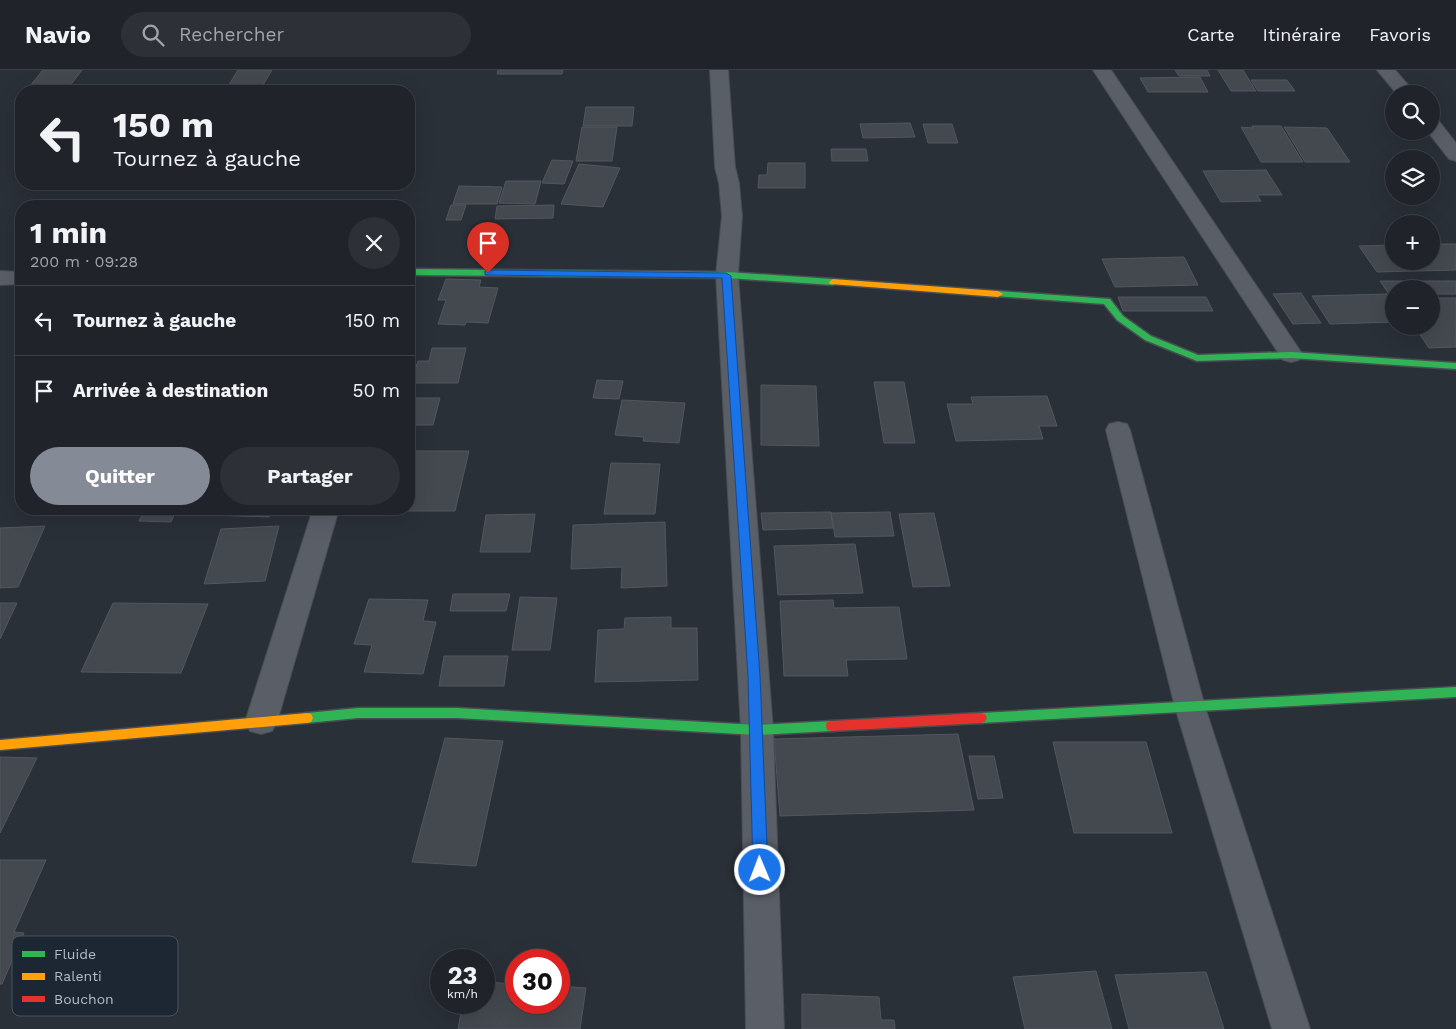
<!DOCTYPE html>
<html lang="fr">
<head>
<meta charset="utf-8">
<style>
	body { margin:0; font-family:"Work Sans",sans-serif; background:#2d3036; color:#f1f3f6; height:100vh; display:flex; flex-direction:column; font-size:19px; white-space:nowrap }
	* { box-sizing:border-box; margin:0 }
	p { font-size:16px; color:#a2a4a8 }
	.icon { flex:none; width:28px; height:28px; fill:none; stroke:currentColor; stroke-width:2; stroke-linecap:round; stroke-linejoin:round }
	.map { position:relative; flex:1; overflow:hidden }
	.side { position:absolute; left:15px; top:130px; width:400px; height:315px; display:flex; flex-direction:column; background:#20242a; border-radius:20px; box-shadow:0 5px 20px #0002,0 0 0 1px #3d4147 }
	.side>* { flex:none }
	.top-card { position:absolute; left:15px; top:15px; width:400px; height:105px; border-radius:20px; box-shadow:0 5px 20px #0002,0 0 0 1px #3d4147; background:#20242a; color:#f1f3f6; overflow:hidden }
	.controls { position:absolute; left:1385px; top:15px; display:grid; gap:10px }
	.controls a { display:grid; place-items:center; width:55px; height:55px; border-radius:50%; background:#20242a; box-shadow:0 5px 20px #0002,0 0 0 1px #3d4147; font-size:25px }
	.speed { position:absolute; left:430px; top:879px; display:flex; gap:10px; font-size:25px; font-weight:700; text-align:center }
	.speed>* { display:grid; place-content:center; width:65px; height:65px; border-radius:50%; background:#20242a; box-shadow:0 5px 20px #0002,0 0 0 1px #3d4147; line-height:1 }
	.speed small { font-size:12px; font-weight:400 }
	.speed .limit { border:8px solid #d22; background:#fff; color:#111 }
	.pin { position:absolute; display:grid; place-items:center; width:42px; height:42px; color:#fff; margin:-51px -21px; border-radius:50% 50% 50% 0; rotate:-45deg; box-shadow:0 0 5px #0007 }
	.pin .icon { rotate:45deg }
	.me { position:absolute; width:55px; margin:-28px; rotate:359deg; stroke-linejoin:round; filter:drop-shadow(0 0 4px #0008) }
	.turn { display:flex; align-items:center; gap:18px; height:105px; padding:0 15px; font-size:22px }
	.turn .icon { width:65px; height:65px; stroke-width:2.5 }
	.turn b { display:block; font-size:35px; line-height:42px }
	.round { display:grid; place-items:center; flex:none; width:52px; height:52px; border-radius:26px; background:#2d3036 }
	.headline { display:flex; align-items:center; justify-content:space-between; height:85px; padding:0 15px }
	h1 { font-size:30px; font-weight:700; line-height:38px }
	.action { display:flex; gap:10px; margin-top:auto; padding:10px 15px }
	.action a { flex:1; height:58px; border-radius:30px; background:#848b96; color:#fff; font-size:20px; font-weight:700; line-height:58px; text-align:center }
	.action a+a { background:#2d3036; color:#f1f3f6 }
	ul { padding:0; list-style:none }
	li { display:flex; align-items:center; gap:15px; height:70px; padding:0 15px; border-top:1px solid #3d4147 }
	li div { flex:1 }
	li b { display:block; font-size:19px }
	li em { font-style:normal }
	header { display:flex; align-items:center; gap:30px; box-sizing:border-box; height:70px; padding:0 25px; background:#20242a; border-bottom:1px solid #3d4147 }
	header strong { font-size:24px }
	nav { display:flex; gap:28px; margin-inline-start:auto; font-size:18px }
	.search { width:350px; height:45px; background:#2d3036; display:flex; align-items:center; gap:12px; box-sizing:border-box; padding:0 18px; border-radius:28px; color:#a2a4a8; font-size:19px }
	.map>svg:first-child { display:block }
	.building { fill:#444950; stroke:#52575f }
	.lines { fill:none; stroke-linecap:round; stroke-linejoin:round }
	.street-casing { stroke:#484c53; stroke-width:2 }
	.fast-casing { stroke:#484c53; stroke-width:3 }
	.slow-casing { stroke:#484c53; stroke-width:3 }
	.jam-casing { stroke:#484c53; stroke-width:3 }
	.street { fill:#5a5e66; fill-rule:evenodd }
	.fast { fill:#30b455; fill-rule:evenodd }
	.slow { fill:#ff9f0a; fill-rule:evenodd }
	.jam { fill:#e5322d; fill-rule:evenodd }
	.route { fill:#1a73e8; stroke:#114b97 }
	.key { fill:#1d2633; stroke:#4a5360; stroke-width:1 }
	.key-label { font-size:14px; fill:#b4bcc9 }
</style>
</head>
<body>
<header>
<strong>Navio</strong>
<div class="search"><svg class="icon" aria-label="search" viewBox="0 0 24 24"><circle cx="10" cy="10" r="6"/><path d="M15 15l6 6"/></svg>Rechercher</div>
<nav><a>Carte</a><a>Itinéraire</a><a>Favoris</a></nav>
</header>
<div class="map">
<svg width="1456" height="959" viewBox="0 0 1456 959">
	<rect width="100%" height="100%" fill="#2a3038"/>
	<path class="building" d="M43,0h39l-16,21h-40z
		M238,0h34l-11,18h-34z
		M498,0h65l-1,4h-65z
		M1175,0h32l3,6h-31z
		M1218,0h25l13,21h-25z
		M1200,7l8,15h-60l-8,-14z
		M1251,10h36l8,11h-37z
		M586,37h48l-2,19h-49z
		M910,53l5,14 -52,1 -3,-14z
		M923,54h29l6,19h-30z
		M1252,56h29l22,36h-42l-20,-35 12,1z
		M582,57h35l-5,34h-36z
		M1284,57l43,1 23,34h-45z
		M831,79h35l2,12h-36z
		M552,90l21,1 -9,23 -22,-1z
		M768,93h37v25h-47l1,-13h8z
		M579,94l41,4 -17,39 -42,-3z
		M1266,100l16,25h-25l4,6 -40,1 -18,-31z
		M506,111h35l-6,23 -36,-1z
		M459,116l43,1 -5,17h-44z
		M451,135h15l-5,15h-15z
		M554,135l-1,13 -58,1 2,-13z
		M1431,174h25v26l-79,2 -18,-26 35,-1v16h37z
		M1184,187l14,28 -83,2 -13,-28z
		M446,209l35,1 -2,7 19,1 -10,35 -22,-1 -1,3 -27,-1 8,-24h-8z
		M1380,211h76v13h-25v-5h-37v5h-5z
		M1301,223l20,30 -28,1 -20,-30z
		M1387,224l7,9v19l-64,2 -18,-28z
		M1118,227h88l7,14h-90z
		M1431,228h25v49l-27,1 -15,-22h17z
		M432,278h34l-8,35h-49v-10h5l4,-12h11z
		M597,310l26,1 -4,18 -26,-1z
		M874,312h30l11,61h-31z
		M761,315l55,1 3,60 -58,-1z
		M1047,326l10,30h-18l4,13 -87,2 -9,-37h26l-2,-7z
		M409,328h31l-7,27h-24z
		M622,330l63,3 -6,40 -36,-2 1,-4 -29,-2z
		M409,381h60l-14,60h-71v-2h25z
		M611,393l49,1 -5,50h-51z
		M145,439h32l-6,13 -32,-1z
		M210,439h62l-3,8 -62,-2z
		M831,442l2,16 -70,2 -2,-17z
		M890,442l4,24 -59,1 -4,-24z
		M934,443l16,73 -37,1 -14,-73z
		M535,444l-5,38h-50l6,-37z
		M665,452l2,64 -46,2 1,-21 -51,2 2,-44z
		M45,456l-27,61 -18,1v-60z
		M279,456l-14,55 -61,3 17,-55z
		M855,474l8,49 -85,2 -4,-49z
		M453,524h57l-4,17h-56z
		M520,527l37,1 -7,52h-38z
		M369,529l59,1 -5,21 13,1 -13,52 -59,-2 8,-27 -18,-1z
		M833,530l1,8 65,-1 8,52 -61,1 2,16h-64l-4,-75z
		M0,533h17l-17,36z
		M113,533l95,1 -27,69 -100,-1z
		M671,547v11h26l1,52 -103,2 3,-52 26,-1 1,-11z
		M444,586h64l-4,30h-65z
		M958,664l16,76 -194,6 -6,-77z
		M445,668l58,3 -27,125 -64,-4z
		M1053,672h93l26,91h-98z
		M969,686h25l9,42 -25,1z
		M0,687l37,1 -37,75z
		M0,790h46l-32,72 10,1 -22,51h-2z
		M1096,901l16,58h-87l-12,-52z
		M1206,902l18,57h-95l-14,-54z
		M484,912l32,2v18h43v-16l27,2 -6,41h-122l5,-27h21z
		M802,924l77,3 2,23h13l1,9h-93z"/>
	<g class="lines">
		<g class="street-casing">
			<path id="street" d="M710,0h18l7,97 4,16 3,33 -4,59 35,455 11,299h-38l-5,-299 -25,-455 6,-59 -3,-33 -4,-16z
				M1093,0h18l192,285 -4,5 -8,2 -8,-2z
				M1377,0h18l21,24h-19z
				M1431,49l7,1 18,23v18l-7,-2 -22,-28h4z
				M0,201l21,1v12l-21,1z
				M1118,352l9,2 3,6 75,277 105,322h-38l-97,-322 -69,-277 3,-6z
				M313,439h26l-62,213 -5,9 -11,3 -11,-3 -5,-9z"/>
		</g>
		<g class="fast-casing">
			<path id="fast" d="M409,199l318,3 106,7 4,3 -4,3 -106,-7 -318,-3z
				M998,221l112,8 13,17 28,20 47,19 93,-3 165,11v6l-165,-11 -94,3 -52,-21 -28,-20 -13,-16 -109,-8v-4z
				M1456,617v10l-475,26 -4,-1 -2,-4 2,-4 4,-1z
				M358,638h99l300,17 75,-4 5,1 1,4 -1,4 -5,1 -75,4 -300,-17h-99l-51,5 -4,-1 -2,-4 2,-4 4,-1z"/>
		</g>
		<g class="slow-casing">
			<path id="slow" d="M833,209l165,12 5,3 -5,3 -168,-13 -1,-2z
				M307,643l4,1 2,4 -2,4 -4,1 -307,27v-10z"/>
		</g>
		<g class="jam-casing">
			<path id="jam" d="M981,643l4,1 2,4 -2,4 -4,1 -149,8 -5,-1 -1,-4 1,-4 5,-1z"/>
		</g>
		<use href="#street" class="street"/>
		<use href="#fast" class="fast"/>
		<use href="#slow" class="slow"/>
		<use href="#jam" class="jam"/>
	</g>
	<path class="route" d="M488,200l238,3 5,3 29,400 8,194 -2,4 -6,2 -5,-2 -2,-4 -5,-194 -26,-398 -237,-3v-4z"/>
	<rect x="12" y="866" width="166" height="80" rx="8" class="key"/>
	<rect x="22" y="881" width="23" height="6" fill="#30b455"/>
	<rect x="22" y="903" width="23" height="7" fill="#ff9f0a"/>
	<rect x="22" y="926" width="23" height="6" fill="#e5322d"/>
	<g class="key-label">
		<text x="54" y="889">Fluide</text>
		<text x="54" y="911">Ralenti</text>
		<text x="54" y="934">Bouchon</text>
	</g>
</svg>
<div class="controls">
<a><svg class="icon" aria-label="search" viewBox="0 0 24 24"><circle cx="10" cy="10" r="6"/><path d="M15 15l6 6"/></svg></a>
<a><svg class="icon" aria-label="layers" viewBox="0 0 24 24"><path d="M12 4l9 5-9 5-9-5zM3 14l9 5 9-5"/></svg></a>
<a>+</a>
<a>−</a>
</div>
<div class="speed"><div>23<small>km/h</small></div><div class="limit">30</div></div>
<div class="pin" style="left:488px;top:203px;background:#d93025"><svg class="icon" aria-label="arrive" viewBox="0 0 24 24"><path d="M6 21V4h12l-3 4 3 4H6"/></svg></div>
<svg class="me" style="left:760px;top:800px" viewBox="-20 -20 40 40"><circle r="17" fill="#1a73e8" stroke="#fff" stroke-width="3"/><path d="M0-11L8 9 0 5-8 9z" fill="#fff"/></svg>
<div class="top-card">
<div class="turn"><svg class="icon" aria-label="left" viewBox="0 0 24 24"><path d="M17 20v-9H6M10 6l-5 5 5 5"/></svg><div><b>150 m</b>Tournez à gauche</div></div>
</div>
<section class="side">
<div class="headline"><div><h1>1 min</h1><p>200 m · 09:28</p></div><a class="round"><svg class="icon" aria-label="close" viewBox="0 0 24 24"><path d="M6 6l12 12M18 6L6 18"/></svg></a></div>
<ul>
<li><svg class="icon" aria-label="left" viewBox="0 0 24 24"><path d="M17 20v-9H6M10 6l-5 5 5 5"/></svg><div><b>Tournez à gauche</b></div><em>150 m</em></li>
<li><svg class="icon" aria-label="arrive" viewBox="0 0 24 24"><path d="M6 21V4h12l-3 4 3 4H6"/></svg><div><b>Arrivée à destination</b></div><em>50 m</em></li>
</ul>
<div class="action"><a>Quitter</a><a>Partager</a></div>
</section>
</div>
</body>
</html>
